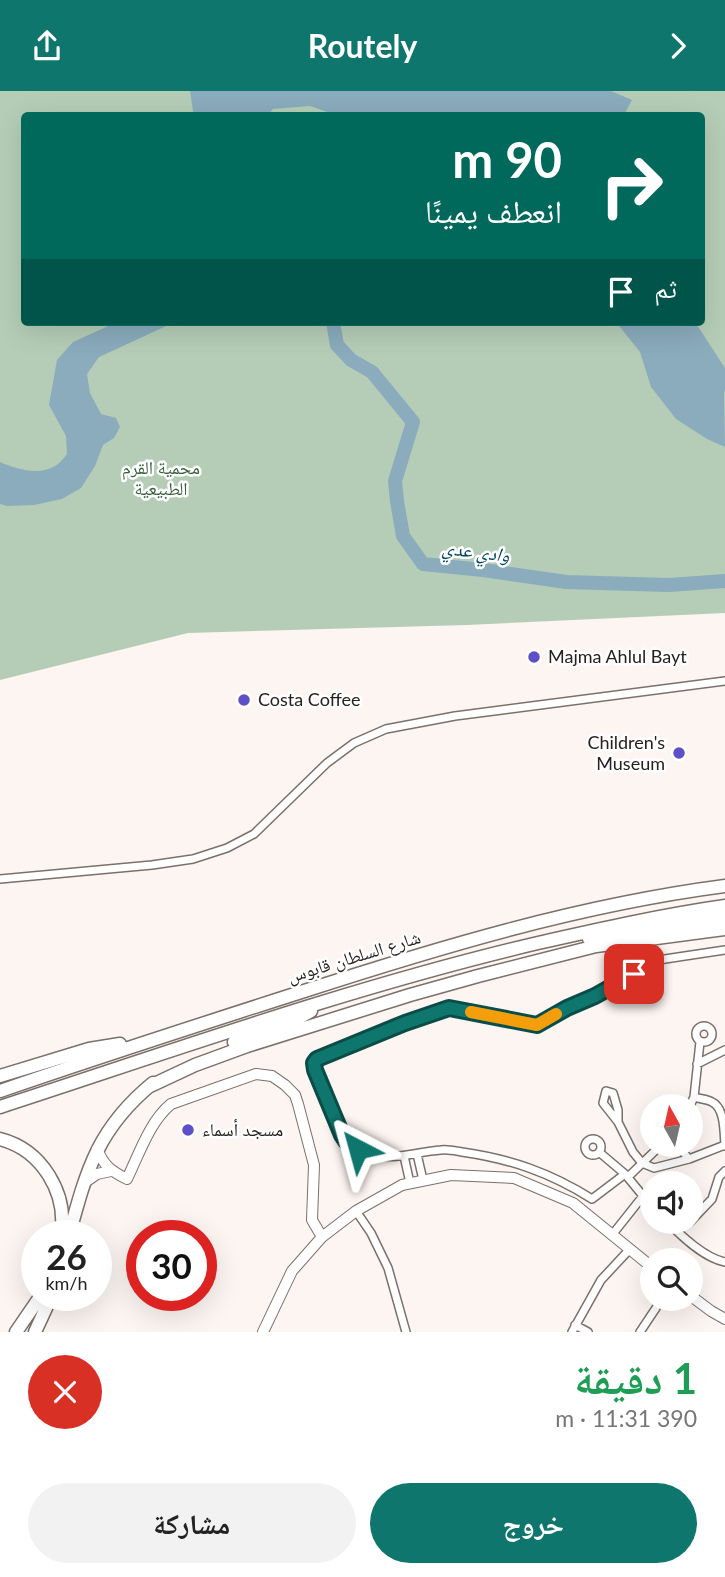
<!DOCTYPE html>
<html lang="ar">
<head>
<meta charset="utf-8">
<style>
	body { margin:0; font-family:Lato,"Noto Naskh Arabic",sans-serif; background:#f2f2f2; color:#222; direction:rtl; height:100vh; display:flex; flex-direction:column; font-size:26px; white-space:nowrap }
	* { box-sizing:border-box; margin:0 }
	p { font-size:23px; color:#767676 }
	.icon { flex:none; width:38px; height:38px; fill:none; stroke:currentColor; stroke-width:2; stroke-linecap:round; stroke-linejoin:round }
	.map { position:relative; height:1241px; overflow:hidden; direction:ltr }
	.panel { display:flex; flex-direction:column; background:#fff; flex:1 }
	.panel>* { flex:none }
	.guide { position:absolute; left:21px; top:21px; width:684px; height:214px; border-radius:7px; box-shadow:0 7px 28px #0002; direction:rtl; background:#00695c; color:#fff; overflow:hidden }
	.needle { width:46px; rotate:352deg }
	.tools { position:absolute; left:640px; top:1003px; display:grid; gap:14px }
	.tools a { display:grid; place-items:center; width:63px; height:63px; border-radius:50%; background:#fff; box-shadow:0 7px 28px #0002; font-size:35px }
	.speed { position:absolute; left:21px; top:1129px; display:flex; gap:14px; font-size:35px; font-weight:700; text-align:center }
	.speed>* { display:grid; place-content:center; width:91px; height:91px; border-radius:50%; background:#fff; box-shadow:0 7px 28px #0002; line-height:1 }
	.speed small { font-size:18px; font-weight:400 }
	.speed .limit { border:10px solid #d22; background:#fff; color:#111 }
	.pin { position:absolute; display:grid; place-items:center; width:60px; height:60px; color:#fff; margin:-30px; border-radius:14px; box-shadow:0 4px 10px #0006 }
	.me { position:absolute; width:77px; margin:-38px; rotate:321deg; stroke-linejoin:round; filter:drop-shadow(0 0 5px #0008) }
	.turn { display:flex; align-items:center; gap:24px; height:147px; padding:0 28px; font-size:32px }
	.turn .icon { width:91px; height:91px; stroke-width:2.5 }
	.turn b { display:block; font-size:49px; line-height:60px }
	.then { display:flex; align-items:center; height:66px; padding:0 28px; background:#0003; gap:14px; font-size:26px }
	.round { display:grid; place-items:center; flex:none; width:74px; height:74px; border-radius:37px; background:#f2f2f2 }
	.head { display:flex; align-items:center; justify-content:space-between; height:119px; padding:0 28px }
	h1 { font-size:42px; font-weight:700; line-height:52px; color:#1e9e55 }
	.action { display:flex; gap:14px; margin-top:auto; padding:14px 28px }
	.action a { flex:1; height:80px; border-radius:42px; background:#0f766e; color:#fff; font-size:28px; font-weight:700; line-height:80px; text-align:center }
	.action a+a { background:#f2f2f2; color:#222 }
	header { display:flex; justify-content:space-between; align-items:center; height:91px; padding:0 28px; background:#0f766e; color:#fff; font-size:32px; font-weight:700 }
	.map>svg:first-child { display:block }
	.green { fill:#b5cdb7; fill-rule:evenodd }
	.water { fill:#8aacbd }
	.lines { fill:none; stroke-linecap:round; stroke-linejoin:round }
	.river { stroke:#8aacbd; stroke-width:14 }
	.street-casing { stroke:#7b706a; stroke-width:10 }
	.secondary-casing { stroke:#7b706a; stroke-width:12 }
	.highway-casing { stroke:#7b706a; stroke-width:15 }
	.street { stroke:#fff; stroke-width:7 }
	.secondary { stroke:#fff; stroke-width:10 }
	.highway { stroke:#fff; stroke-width:12 }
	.route-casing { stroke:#0a4d48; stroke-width:18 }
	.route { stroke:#0f766e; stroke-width:12 }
	.slow { stroke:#f59e0b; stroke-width:12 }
	.poi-dot { fill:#5c4fc7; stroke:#fff; stroke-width:2.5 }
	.labels { text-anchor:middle; stroke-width:5; stroke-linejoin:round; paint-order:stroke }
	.park-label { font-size:18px; fill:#36603c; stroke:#fff }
	.poi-label { font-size:18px; fill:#26211f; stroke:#fff; text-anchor:start }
	.street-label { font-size:18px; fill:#26211f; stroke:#fff }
	.water-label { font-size:19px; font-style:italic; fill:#004761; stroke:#fff }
</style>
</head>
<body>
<header><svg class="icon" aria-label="forward" viewBox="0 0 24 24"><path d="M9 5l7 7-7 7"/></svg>Routely<svg class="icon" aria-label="share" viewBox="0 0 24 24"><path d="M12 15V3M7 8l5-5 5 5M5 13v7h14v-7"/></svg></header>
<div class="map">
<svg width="725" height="1241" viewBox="0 0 725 1241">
	<rect width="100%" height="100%" fill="#fdf5f1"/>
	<path class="green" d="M0,0h725v522l-258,12 -279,8 -188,47zM24,24h678v207h-678z"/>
	<path class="water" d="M190,0h421l21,9 -8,15h-288l-26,-9 -37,3 -5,6h-76l1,-4z
		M117,231h58l-76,35 -12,17 3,19 11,21 15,4 4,9 -6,11 -11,7 -8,21 -14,22 -19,11 -28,6 -27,1 -7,-2v-42c16,7 39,14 55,4 4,-2 9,-8 12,-12l-1,-18 -17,-31 8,-45 16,-18z
		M616,231h79l30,46v22l-1,2 1,55 -18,-8 -31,-20 -25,-32 -11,-35z"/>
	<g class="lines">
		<path class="river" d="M333,231l4,23 14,15 21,12 41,50 -18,59 2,20 6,35 20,28 60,6 83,12 103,3 56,-4"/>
		<g class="street-casing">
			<path id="street" d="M0,788l152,-14 41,-6 34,-11 27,-14 73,-71 27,-20 32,-14 69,-13 270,-35
				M696 943a8 8 0 1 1 16 0a8 8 0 1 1-16 0Z
				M697,973l28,-14
				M694,1006c6,2 13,2 18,5 13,6 12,31 13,44
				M690,1015l4,-9 6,-55
				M618,1031l-15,-19 3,-12 7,2 5,17v12l15,30 9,11 12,5 35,-9 36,-14
				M585 1056a8 8 0 1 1 16 0a8 8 0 1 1-16 0Z
				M677,1054l12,14
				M599,1061l26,22 28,34
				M417,1063l6,26
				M404,1065l6,27
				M625,1083l-33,25c-41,-26 -81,-40 -130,-47 -6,-1 -14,-3 -21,-2 -29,2 -49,13 -79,1 -8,-4 -15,-9 -20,-16l-27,-64 -1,-8 3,-4 7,-4 81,-32 44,-15 88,17 30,-17 28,-12 59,-34 11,-3 60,-9
				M628,1086l33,-32
				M356,1120l15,22 17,35 18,64
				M667,1130c14,15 38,37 58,41
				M691,1130l21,-22 7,-22 6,-6
				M612,1144l31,-39
				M575,1234l13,7
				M572,1241l29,-52 28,-30
				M640,1241l16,-24"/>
		</g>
		<g class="secondary-casing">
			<path id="secondary" d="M97,1058c7,17 14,22 30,30 12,-25 23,-58 44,-75l85,-30 16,2 13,9 10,10 3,9 16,61 -2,55 10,17
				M84,1092l13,-9 14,-3
				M691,1205l20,15 14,8
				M263,1241l29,-61 30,-34 34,-26 46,-26 49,-10 63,3 59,25 80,65"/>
		</g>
		<g class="highway-casing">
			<path id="highway" d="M589,848l136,-21
				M234,951l61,-22 16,-9
				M0,985l89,-27 31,-5
				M148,996l47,-22 52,-19 163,-51 68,-19 118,-30 129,-17
				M0,1000c99,-34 198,-66 298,-98 139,-45 281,-88 427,-107
				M0,1016c178,-58 355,-121 538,-164 62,-14 124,-28 187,-37
				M0,1048c42,11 68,54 61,96
				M69,1144c18,-66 29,-107 84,-152
				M16,1241l24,-35
				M35,1241l17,-37"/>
		</g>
		<use href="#street" class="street"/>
		<use href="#secondary" class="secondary"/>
		<use href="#highway" class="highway"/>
	</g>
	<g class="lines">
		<g class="route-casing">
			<path id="route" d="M358,1058l-12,-8 -4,-6 -27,-65 -1,-7 3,-4 88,-36 44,-15 88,17 30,-17 28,-12 39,-22"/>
		</g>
		<use href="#route" class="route"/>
		<path class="slow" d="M471,921l66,13 19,-11"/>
	</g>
	<g class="poi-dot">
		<circle cx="534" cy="566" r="7"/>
		<circle cx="244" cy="609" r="7"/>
		<circle cx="679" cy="662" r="7"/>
		<circle cx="188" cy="1039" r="7"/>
	</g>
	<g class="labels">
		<g class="park-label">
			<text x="161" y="383">محمية القرم<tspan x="161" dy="21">الطبيعية</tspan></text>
		</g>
		<g class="poi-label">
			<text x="548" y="572">Majma Ahlul Bayt</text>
			<text x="258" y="615">Costa Coffee</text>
			<text x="665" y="658" text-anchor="end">Children's<tspan x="665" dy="21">Museum</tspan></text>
			<text x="202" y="1045">مسجد أسماء</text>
		</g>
		<g class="street-label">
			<text transform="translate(354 866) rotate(-17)" y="6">شارع السلطان قابوس</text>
		</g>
		<g class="water-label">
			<text transform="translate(476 460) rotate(7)" y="7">وادي عدي</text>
		</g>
	</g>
</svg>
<div class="tools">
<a><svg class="needle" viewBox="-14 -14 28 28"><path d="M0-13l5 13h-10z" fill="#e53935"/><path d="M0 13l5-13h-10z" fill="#767676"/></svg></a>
<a><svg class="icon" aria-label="sound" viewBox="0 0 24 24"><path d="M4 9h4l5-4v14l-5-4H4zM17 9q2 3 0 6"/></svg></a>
<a><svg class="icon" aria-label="search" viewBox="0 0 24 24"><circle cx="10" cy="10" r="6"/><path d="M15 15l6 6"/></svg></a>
</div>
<div class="speed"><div>26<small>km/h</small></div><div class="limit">30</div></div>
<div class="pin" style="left:634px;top:883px;background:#d93025"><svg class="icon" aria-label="arrive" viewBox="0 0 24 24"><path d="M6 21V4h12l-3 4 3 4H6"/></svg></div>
<svg class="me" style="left:358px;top:1058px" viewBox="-20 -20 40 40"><path d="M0-17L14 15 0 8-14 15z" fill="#0f766e" stroke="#fff" stroke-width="4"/></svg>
<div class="guide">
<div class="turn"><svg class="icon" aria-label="right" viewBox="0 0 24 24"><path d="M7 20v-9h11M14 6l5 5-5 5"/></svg><div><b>90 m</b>انعطف يمينًا</div></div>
<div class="then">ثم<svg class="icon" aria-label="arrive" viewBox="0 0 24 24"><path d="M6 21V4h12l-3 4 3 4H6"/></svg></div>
</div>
</div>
<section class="panel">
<div class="head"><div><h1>1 دقيقة</h1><p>390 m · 11:31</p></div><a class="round" style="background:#d93025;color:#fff"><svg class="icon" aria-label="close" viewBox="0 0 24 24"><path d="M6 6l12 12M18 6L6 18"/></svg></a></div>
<div class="action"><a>خروج</a><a>مشاركة</a></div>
</section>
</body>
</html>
